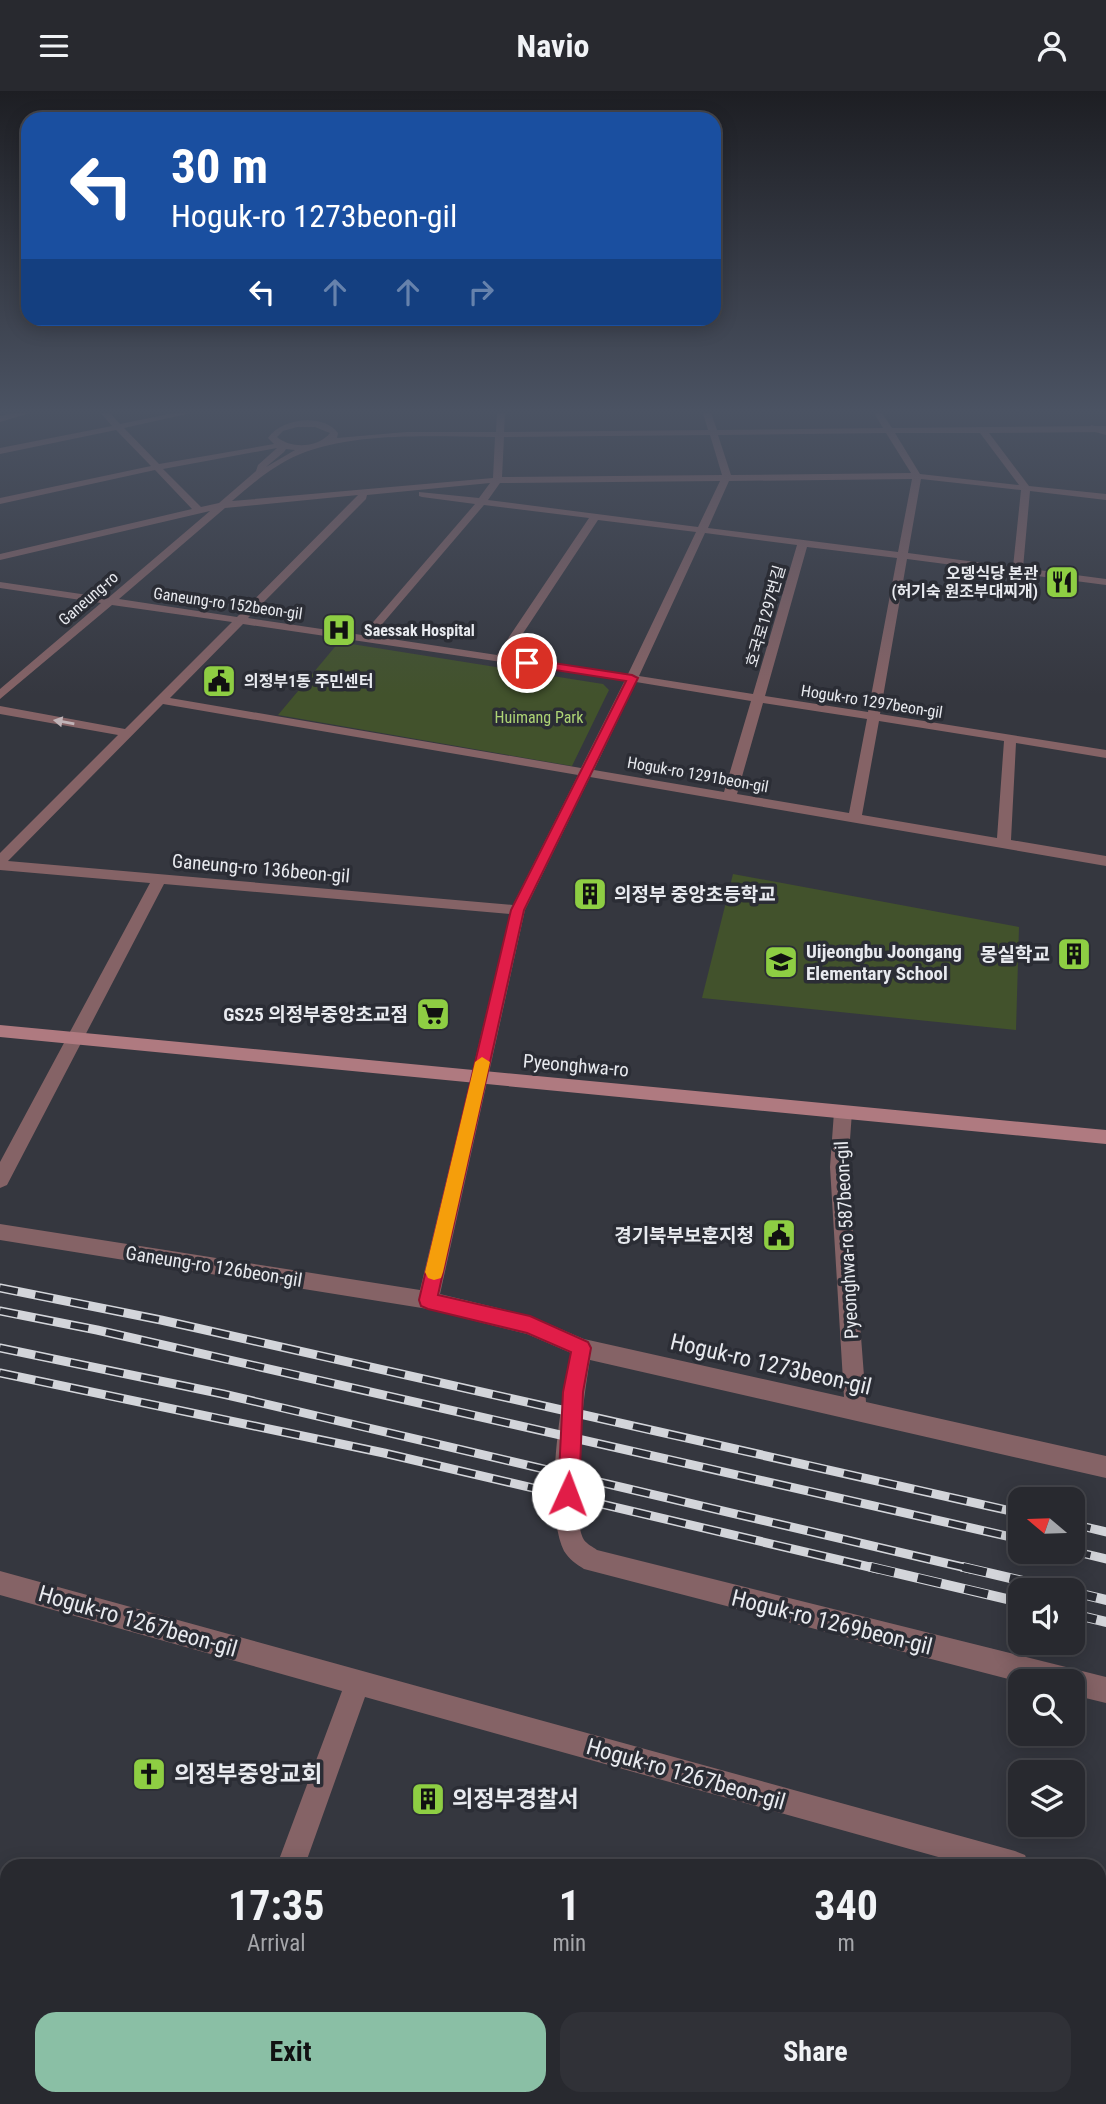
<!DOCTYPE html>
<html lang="en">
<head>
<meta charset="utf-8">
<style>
	body { margin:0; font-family:"Roboto Condensed","Noto Sans KR",sans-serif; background:#303137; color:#f1f3f6; height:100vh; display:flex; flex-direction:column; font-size:26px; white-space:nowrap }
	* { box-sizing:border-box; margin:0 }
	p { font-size:23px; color:#a5a6aa }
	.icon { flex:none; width:38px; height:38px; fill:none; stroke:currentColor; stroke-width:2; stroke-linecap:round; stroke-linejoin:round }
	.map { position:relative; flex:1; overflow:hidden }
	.side { position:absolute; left:0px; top:1768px; width:1106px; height:247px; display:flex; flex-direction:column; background:#28292f; border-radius:21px 21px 0 0; box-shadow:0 4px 18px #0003,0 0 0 2px #44454b }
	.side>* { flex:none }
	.guide { position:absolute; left:21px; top:21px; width:700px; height:214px; border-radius:21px; box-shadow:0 4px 18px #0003,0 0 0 2px #44454b; background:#1a4fa0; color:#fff; overflow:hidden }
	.needle { width:46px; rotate:289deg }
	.buttons { position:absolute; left:1008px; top:1396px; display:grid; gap:14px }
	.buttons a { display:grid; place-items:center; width:77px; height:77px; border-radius:14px; background:#28292f; box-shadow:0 4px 18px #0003,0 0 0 2px #44454b; font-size:35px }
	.pin { position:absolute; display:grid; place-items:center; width:60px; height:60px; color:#fff; margin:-30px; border:4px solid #fff; border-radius:50%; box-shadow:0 2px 7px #0007 }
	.me { position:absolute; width:77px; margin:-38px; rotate:2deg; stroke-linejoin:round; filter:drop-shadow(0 0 5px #0008) }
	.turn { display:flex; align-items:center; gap:24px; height:147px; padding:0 35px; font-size:32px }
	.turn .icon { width:91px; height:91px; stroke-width:2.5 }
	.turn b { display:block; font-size:49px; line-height:60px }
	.lanes { display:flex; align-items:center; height:66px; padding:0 35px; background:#0003; justify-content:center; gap:35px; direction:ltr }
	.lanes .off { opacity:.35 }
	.eta { display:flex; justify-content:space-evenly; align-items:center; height:119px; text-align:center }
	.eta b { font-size:42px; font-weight:700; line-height:49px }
	.action { display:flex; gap:14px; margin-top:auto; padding:14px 35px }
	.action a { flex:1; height:80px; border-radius:21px; background:#8abfa5; color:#111; font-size:28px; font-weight:700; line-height:80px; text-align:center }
	.action a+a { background:#303137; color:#f1f3f6 }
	header { display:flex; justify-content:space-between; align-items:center; height:91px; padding:0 35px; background:#28292f; font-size:32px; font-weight:700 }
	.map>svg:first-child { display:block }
	.green { fill:#42522c }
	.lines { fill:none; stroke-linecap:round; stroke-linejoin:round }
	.minor { fill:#856366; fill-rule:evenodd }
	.tertiary { fill:#856366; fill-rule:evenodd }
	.secondary { fill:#af7a80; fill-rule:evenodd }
	.rail-far1-casing { stroke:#d3d5da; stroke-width:9 }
	.rail-casing { stroke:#d3d5da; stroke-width:10 }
	.rail-far1 { stroke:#2b2d35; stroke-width:6; stroke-dasharray:18; stroke-linecap:butt }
	.rail { stroke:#2b2d35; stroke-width:8; stroke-dasharray:24; stroke-linecap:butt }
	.oneway { fill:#c0b4b8 }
	.route { fill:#e11d48; stroke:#92132f; stroke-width:2 }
	.slow { fill:#f59e0b }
	.labels { text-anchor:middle; stroke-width:7; stroke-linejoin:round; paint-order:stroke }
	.far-poi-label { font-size:16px; font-weight:bold; fill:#e8eaef; stroke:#2b2d35; text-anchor:start }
	.far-street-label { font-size:16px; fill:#e8eaef; stroke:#2b2d35 }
	.far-park-label { font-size:16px; fill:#add475; stroke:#2b2d35 }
	.street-label { font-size:19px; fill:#e8eaef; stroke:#2b2d35 }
	.poi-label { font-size:19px; font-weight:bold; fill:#e8eaef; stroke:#2b2d35; text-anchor:end }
	.near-street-label { font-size:23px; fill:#e8eaef; stroke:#2b2d35 }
	.near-poi-label { font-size:23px; font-weight:bold; fill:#e8eaef; stroke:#2b2d35; text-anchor:start }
</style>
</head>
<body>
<header><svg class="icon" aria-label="menu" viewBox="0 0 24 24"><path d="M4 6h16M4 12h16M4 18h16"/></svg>Navio<svg class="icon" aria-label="person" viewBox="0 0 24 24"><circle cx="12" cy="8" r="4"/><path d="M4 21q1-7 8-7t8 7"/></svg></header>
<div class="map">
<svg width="1106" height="2013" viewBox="0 0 1106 2013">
	<rect width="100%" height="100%" fill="#35373f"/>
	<path class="green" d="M339,551l264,42 6,6 -37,76 -294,-51z
		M733,783l286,53 -3,103 -314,-32z"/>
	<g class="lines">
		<path class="minor" d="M15,322h15l-30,9v-6z
			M101,322h9l10,11 54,-11h17l-67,15 35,36 115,-20 -6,-6c13,-20 55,-25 70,-5l-1,5 69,-6h90l1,-19h8l-1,19 204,-2 -5,-17h8l6,17 166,-2 -9,-15h8l10,15 214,-2v6l-117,1 40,53 77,8v6l-76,-9 -7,77 83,11v6l-199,-26 -27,155 226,36v8l-90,-15 -5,97 95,16v10l-516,-89 -65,133 -85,384 90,22 54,23 260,58 -14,-230 4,-55 3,-5h12l3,5 -4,55 18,235 240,54v22l-516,-118c-6,33 -22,153 -6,180 3,4 9,7 13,10l509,127v26l-33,-8v-13h-53l-436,-113c-8,-5 -15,-10 -20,-18 -21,-43 -3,-150 7,-198l-44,-19 -99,-25 -428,-69v-16l420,66 90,-376 -346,-30 -157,301 -7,3v-26l150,-279 -150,-13v-17l118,-118 -118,-21v-8l125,23 107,-107 -120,-17 -112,94v-10l101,-86 -101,-15v-6l108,16 102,-87 -210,49v-6l192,-45 -37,-39 -155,34v-6l151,-32 -35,-36 -116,24v-6l112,-22zM297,336h18l15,6c-12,15 -39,16 -53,4l6,-6zM886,342l25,40 -180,2 -13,-40zM895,342h85l39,52 -99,-11zM710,344l12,40 -220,2 2,-40zM495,346l-2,41 -261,23c20,-17 42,-36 66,-46 58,-24 135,-18 197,-18zM277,357l-19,17 -2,6 -37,32 -18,4 -38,-38zM286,358l9,1 -29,17 18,-15zM912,388l-14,73 -190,-24 21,-47zM921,388l100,11 -8,77 -105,-14zM720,390l-22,46 -210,-27 12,-17zM490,392l-11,15 -60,-6v4l3,1 53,7 -113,131 -114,-17 118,-119 1,-4zM358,404l-121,122 -118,-18 106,-91zM484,414l105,13 -92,137 -125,-19zM598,429l98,12 -68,142 -120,-18zM705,442l92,12 -44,149 -114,-18zM807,456l90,11 -29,154 -103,-16zM243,533l382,56 -44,88 -411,-70zM636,591l115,19 -27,91 -130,-22zM763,612l104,16 -18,94 -112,-19zM163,613l415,71 -65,130 -505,-44zM879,630l125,20 -7,97 -135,-23z
			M0,1480l1015,280 10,4 4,10h-62l-602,-168 -60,168h-28l65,-174 -342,-96z
			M1099,1784l7,2v28l-7,-2z
			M192,2007h31l-1,6h-32z"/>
		<path class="tertiary" d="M1091,334l15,4v6l-18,-5z"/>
		<path class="secondary" d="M0,934l1106,105v14l-1106,-107z"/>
		<g class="rail-far1-casing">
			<path id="rail-far1" d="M0,1197l161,32 859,193
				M0,1220l97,19 923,209
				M0,1257l223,46 748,175
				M0,1282l384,80 494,116
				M1073,1433l33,8
				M1073,1460l33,8"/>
		</g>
		<g class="rail-casing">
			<path id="rail" d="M871,1476l149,35
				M963,1476l103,24
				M1073,1501l33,8
				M1073,1523l33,8"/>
		</g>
		<use href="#rail-far1" class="rail-far1"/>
		<use href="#rail" class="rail"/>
	</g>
	<defs><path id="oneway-solid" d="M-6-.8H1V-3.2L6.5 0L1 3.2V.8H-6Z" transform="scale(1.75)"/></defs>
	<use class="oneway" href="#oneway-solid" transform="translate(64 631) rotate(-170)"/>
	<linearGradient id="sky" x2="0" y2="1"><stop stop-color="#1d1e23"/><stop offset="0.53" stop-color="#4b5363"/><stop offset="1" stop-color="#4b5363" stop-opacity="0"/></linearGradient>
	<rect width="1106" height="604" fill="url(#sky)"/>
	<path class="route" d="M527,568l105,16 6,3 -114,232 -86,385 92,21 58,26 3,6 -8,44 -4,102 -3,7 -8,3 -7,-3 -3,-7 5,-102 8,-40 -44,-19 -99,-24 -7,-3 -2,-6 92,-390 115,-229 -103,-16v-5z"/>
	<path class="slow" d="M482,966l8,5 -47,210 -2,6 -7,2 -6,-2 -3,-6 50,-210z"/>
	<defs>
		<g id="restaurant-square" transform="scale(1.75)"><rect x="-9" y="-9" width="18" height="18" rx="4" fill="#8ece43" stroke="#2b2d35"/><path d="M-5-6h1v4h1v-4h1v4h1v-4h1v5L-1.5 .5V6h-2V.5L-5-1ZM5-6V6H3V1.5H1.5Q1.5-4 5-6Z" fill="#111"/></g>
		<g id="hospital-square" transform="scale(1.75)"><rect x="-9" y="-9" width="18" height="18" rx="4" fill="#8ece43" stroke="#2b2d35"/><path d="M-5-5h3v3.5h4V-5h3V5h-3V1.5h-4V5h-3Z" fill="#111"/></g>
		<g id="civic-square" transform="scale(1.75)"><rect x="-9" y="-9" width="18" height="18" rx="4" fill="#8ece43" stroke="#2b2d35"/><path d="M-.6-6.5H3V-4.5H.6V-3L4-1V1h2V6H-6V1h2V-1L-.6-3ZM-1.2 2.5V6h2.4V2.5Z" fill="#111"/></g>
		<g id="building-square" transform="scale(1.75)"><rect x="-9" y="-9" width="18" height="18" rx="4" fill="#8ece43" stroke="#2b2d35"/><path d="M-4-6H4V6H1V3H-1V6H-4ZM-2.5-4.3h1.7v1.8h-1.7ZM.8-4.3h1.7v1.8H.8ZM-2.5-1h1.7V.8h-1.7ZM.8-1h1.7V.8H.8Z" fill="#111"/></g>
		<g id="school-square" transform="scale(1.75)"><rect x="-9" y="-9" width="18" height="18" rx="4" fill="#8ece43" stroke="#2b2d35"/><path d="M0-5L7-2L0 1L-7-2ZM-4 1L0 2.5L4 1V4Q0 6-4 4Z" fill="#111"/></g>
		<g id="supermarket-square" transform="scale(1.75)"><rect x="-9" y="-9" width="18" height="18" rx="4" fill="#8ece43" stroke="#2b2d35"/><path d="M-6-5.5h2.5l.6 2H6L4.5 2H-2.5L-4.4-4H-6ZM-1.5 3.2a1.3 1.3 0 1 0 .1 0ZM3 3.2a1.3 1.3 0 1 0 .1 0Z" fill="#111"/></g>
		<g id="church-square" transform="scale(1.75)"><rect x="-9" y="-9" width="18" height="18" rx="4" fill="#8ece43" stroke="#2b2d35"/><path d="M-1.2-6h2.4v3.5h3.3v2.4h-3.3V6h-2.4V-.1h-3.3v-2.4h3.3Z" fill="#111"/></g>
	</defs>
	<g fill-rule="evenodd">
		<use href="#restaurant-square" x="1062" y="491"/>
		<use href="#hospital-square" x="339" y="539"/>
		<use href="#civic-square" x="219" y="590"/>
		<use href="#building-square" x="590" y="803"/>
		<use href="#building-square" x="1074" y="863"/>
		<use href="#school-square" x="781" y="871"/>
		<use href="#supermarket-square" x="433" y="923"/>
		<use href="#civic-square" x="779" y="1144"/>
		<use href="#church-square" x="149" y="1683"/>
		<use href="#building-square" x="428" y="1708"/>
	</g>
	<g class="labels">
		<g class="far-poi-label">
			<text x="1038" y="488" text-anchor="end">오뎅식당 본관<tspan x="1038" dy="18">(허기숙 원조부대찌개)</tspan></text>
			<text x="364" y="545">Saessak Hospital</text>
			<text x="244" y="596">의정부1동 주민센터</text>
		</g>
		<g class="far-street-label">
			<text transform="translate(88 507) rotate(-41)" y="6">Ganeung-ro</text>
			<text transform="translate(228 512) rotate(8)" y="6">Ganeung-ro 152beon-gil</text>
			<text transform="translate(765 525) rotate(-74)" y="6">호국로1297번길</text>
			<text transform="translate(872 610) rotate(9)" y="6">Hoguk-ro 1297beon-gil</text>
			<text transform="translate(698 683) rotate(10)" y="6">Hoguk-ro 1291beon-gil</text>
		</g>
		<g class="far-park-label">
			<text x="539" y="632">Huimang Park</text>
		</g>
		<g class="street-label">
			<text transform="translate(261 777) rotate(5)" y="7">Ganeung-ro 136beon-gil</text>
			<text transform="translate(576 974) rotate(5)" y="7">Pyeonghwa-ro</text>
			<text transform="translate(846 1149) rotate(-93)" y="7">Pyeonghwa-ro 587beon-gil</text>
			<text transform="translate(214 1175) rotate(9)" y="7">Ganeung-ro 126beon-gil</text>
		</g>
		<g class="poi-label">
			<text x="614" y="810" text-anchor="start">의정부 중앙초등학교</text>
			<text x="806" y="867" text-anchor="start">Uijeongbu Joongang<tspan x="806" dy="22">Elementary School</tspan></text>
			<text x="1050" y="870">몽실학교</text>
			<text x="408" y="930">GS25 의정부중앙초교점</text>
			<text x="754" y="1151">경기북부보훈지청</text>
		</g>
		<g class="near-street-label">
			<text transform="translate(771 1273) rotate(13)" y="8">Hoguk-ro 1273beon-gil</text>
			<text transform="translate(138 1530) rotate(16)" y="8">Hoguk-ro 1267beon-gil</text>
			<text transform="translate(832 1531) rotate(14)" y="8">Hoguk-ro 1269beon-gil</text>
			<text transform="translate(686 1683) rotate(16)" y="8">Hoguk-ro 1267beon-gil</text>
		</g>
		<g class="near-poi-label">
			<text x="174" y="1691">의정부중앙교회</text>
			<text x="452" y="1716">의정부경찰서</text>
		</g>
	</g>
</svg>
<div class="buttons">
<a><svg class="needle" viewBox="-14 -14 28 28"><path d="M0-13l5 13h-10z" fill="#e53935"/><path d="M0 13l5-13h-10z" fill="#a5a6aa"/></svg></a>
<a><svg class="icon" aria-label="sound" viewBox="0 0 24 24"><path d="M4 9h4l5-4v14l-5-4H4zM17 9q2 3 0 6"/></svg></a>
<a><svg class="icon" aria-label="search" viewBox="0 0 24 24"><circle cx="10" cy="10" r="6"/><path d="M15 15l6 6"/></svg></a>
<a><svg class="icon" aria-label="layers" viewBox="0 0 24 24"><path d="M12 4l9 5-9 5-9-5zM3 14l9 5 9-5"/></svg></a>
</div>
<div class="pin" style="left:527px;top:572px;background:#d93025"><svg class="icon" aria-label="arrive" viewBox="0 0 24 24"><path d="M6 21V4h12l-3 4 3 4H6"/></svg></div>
<svg class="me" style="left:568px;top:1403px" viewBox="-20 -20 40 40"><circle r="19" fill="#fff"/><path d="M0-13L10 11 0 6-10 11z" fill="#e11d48"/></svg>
<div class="guide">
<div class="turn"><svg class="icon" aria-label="left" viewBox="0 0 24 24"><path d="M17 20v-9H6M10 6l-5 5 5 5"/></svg><div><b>30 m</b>Hoguk-ro 1273beon-gil</div></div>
<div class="lanes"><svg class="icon" aria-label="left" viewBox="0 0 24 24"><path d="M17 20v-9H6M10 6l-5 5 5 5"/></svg><svg class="icon off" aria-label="ahead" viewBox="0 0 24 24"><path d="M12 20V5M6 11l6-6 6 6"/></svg><svg class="icon off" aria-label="ahead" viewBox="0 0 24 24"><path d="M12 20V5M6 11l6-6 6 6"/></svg><svg class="icon off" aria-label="right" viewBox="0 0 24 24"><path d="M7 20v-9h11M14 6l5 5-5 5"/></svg></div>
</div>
<section class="side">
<div class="eta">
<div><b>17:35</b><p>Arrival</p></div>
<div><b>1</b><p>min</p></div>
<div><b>340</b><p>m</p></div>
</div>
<div class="action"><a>Exit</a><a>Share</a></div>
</section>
</div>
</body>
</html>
